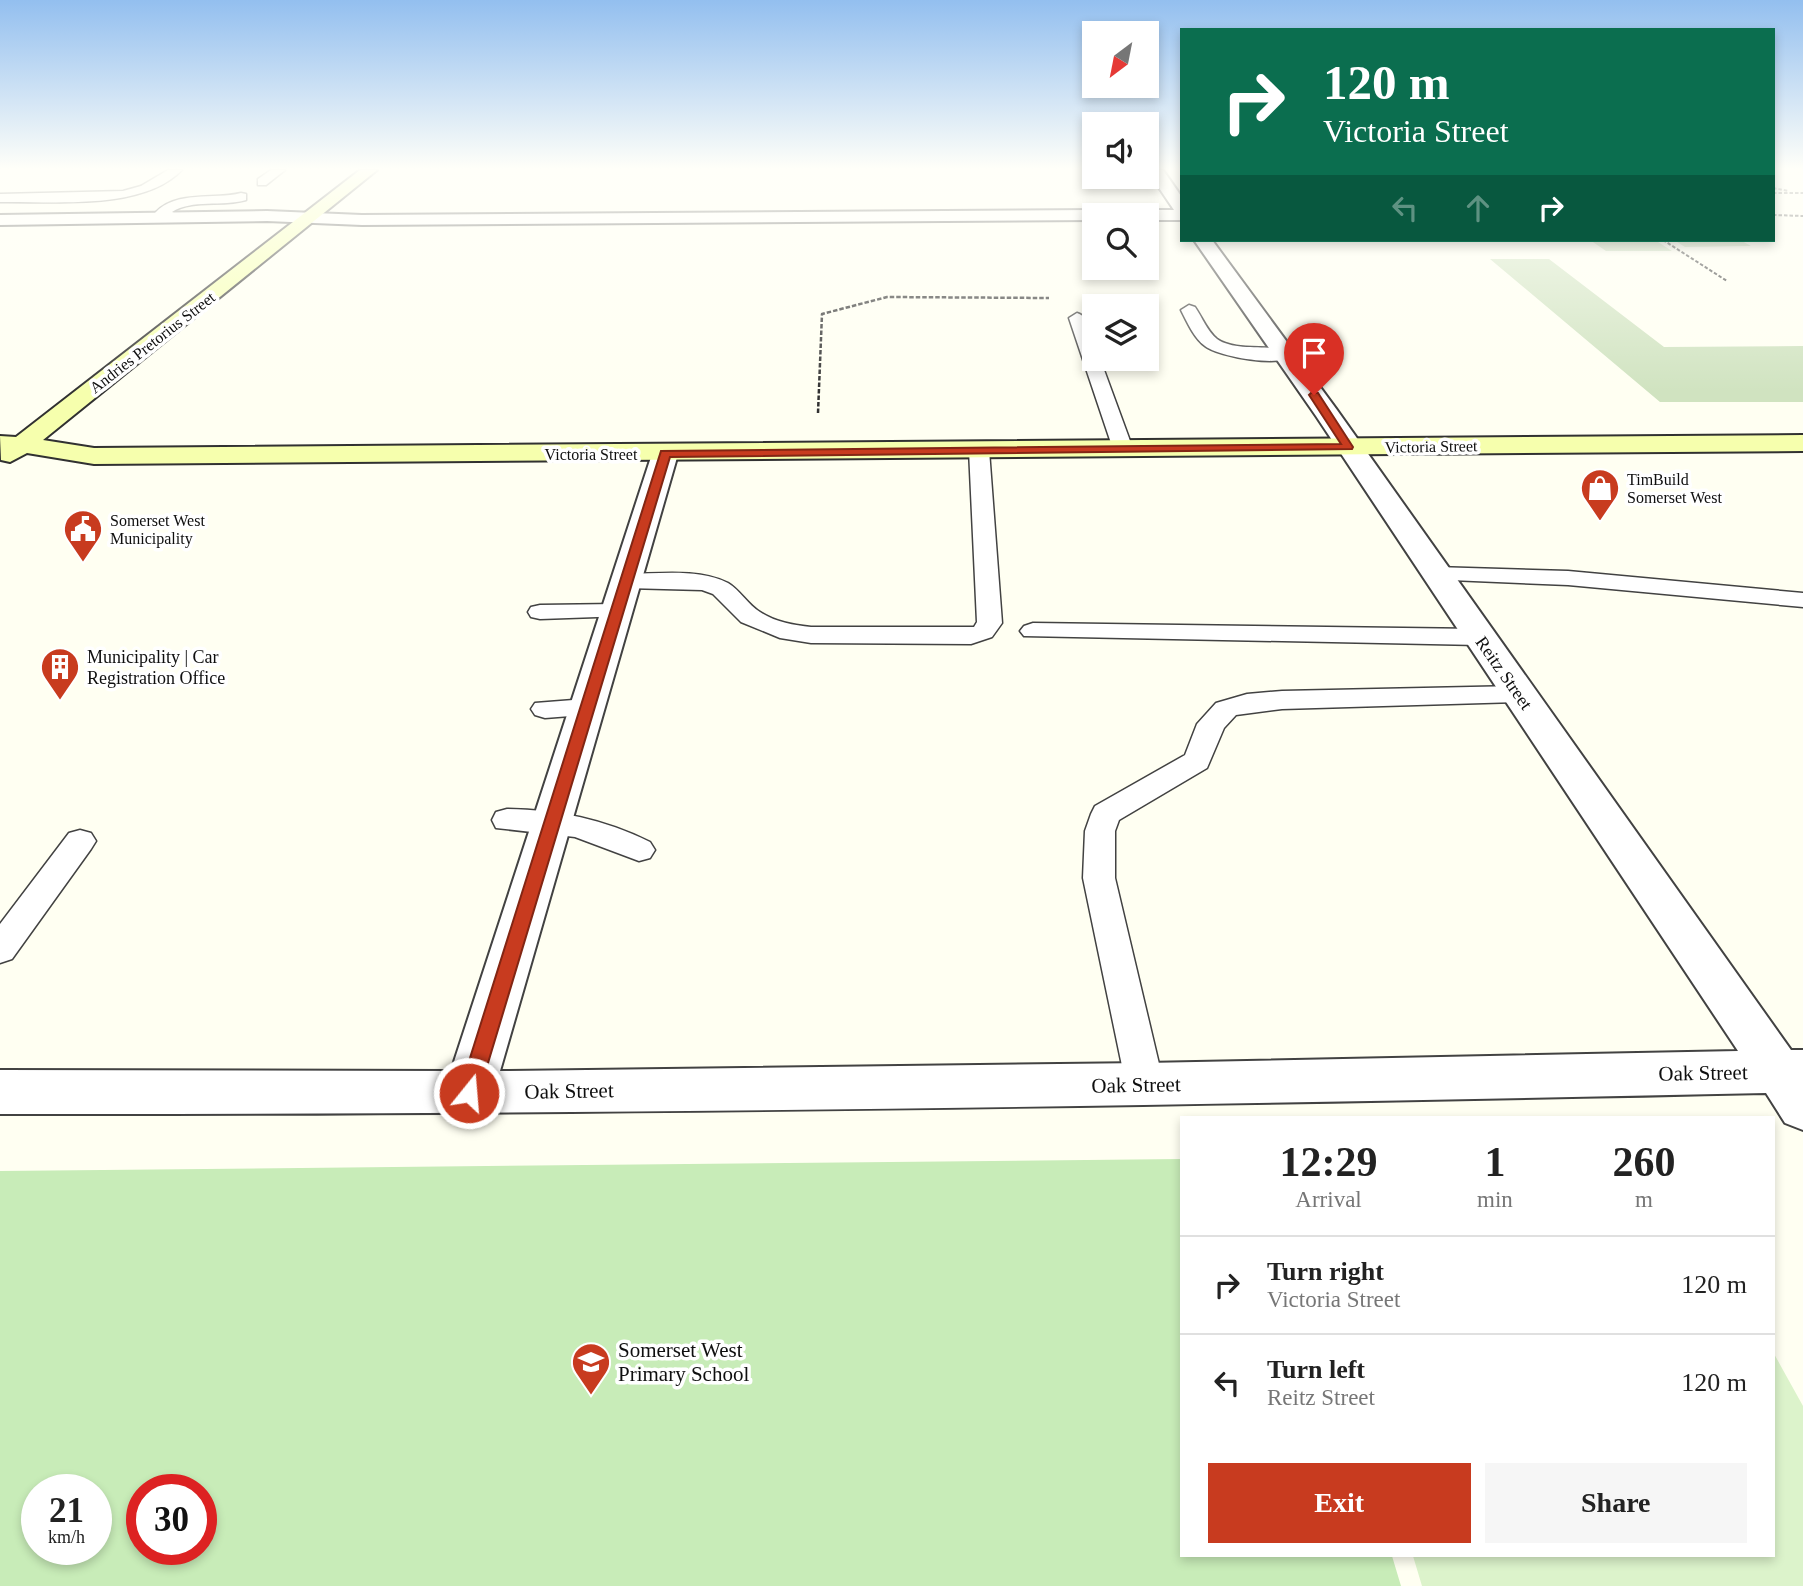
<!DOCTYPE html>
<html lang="en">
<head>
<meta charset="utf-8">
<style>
	body { margin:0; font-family:"Times New Roman",serif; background:#f6f6f6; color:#222; height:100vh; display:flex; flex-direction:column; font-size:26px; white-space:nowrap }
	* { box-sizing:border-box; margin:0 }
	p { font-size:23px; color:#767676 }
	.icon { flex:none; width:38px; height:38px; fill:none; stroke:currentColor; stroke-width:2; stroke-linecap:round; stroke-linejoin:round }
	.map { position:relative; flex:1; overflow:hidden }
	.details { position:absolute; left:1180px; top:1116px; width:595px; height:441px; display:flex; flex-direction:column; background:#fff; border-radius:0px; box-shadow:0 4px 10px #0003 }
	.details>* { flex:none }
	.banner { position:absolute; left:1180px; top:28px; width:595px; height:214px; border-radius:0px; box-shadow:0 4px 10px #0003; background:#0b6e4f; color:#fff; overflow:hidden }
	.needle { width:46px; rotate:212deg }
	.controls { position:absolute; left:1082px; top:21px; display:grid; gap:14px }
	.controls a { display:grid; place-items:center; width:77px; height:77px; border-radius:0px; background:#fff; box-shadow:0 4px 10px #0003; font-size:35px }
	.speed { position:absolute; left:21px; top:1474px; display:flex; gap:14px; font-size:35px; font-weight:700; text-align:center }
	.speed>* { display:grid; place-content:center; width:91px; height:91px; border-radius:50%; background:#fff; box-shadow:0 4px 10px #0003; line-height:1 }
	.speed small { font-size:18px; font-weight:400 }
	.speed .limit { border:10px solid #d22; background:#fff; color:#111 }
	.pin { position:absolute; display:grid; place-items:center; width:60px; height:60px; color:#fff; margin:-72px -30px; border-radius:50% 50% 50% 0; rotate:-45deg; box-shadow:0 0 7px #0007 }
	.pin .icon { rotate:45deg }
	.me { position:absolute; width:77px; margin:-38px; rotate:17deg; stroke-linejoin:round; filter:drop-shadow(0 0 5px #0008) }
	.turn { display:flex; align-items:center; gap:24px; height:147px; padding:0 28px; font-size:32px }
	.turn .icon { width:91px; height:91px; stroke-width:2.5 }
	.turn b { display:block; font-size:49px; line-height:60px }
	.lanes { display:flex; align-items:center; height:66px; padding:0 28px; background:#0003; justify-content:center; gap:35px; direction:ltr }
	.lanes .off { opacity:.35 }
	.eta { display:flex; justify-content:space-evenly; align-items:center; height:119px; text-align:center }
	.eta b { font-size:42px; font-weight:700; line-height:49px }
	.action { display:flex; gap:14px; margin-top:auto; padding:14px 28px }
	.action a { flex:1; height:80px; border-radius:0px; background:#c83b1f; color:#fff; font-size:28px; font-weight:700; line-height:80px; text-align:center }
	.action a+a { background:#f6f6f6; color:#222 }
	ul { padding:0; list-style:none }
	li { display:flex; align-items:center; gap:21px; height:98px; padding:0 28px; border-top:2px solid #e0e0e0 }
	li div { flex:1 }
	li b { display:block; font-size:26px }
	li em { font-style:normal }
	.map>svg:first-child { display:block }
	.green { fill:#c8ecb8; fill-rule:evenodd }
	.cemetery { fill:#d0e3c0 }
	.pitch { fill:#dcf3cb }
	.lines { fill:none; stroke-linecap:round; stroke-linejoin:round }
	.lane-casing { stroke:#424242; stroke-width:3 }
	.street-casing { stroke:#424242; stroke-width:4 }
	.secondary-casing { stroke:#313131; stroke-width:4 }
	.path-far1 { stroke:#313131; stroke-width:2; stroke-dasharray:3.5 2; stroke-linecap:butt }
	.path { stroke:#313131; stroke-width:2.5; stroke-dasharray:4.5 2; stroke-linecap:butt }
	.lane { fill:#fff; fill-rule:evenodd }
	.street { fill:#fff; fill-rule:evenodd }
	.secondary { fill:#f6ffad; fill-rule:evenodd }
	.route { fill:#c83b1f; stroke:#822614; stroke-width:2 }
	.labels { text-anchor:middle; stroke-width:7; stroke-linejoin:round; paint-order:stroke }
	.far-street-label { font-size:16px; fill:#0f0f0f; stroke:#fff }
	.far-poi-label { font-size:16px; fill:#0f0f0f; stroke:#fff; text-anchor:start }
	.poi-label { font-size:18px; fill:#0f0f0f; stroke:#fff; text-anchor:start }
	.street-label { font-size:18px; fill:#0f0f0f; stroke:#fff }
	.near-street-label { font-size:21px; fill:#0f0f0f; stroke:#fff }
	.near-poi-label { font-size:21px; fill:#0f0f0f; stroke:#fff; text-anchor:start }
</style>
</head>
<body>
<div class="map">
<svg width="1803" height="1586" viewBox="0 0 1803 1586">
	<rect width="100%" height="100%" fill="#fffff2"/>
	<path class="green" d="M1181,1159v397h211l9,30h-1401v-415zM37,1489h59v60h-59zM142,1489h59v60h-59z"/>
	<path class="cemetery" d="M1590,240h65l17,11h-66z
		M1674,240h66l11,6 -66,1z
		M1490,259h59l115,88 139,-1v56h-143z"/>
	<path class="pitch" d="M1773,1352l30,54v180h-381l-9,-30h360z"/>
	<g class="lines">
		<g class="lane-casing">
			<path id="lane" d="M168,170h14c-40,41 -128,31 -182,32v-8l123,-3 18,-5z
				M271,170h14l-19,15h-8v-6z
				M241,193l5,1v6c-24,7 -54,-1 -74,12l9,5 -7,4 -19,-8c21,-23 58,-13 86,-20z
				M1189,305l6,2c7,10 12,24 22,32 21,15 64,2 77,16 -12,13 -75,2 -89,-9 -11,-8 -18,-24 -24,-36z
				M1077,313c16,5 17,31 17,46h6l33,90 -3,4h-14l-3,-4 -44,-131z
				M979,444l7,2 3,4 13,173 -10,14 -21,7 -160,-1 -31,-5 -39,-16 -28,-28 -11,-4 -76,-2 -8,-2 -4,-5 4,-5 8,-2c32,0 72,-6 102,9 12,7 20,22 32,29 15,10 33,13 51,15h163l3,-5 -8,-172 3,-4z
				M1435,567l133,4 235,22v14l-235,-22 -141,-6 -4,-5 4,-5z
				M617,604l9,2 3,5 -3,5 -86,3 -9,-2 -3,-5 3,-5 9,-2z
				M1033,623l446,6 9,3 4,5 -4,5 -9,3 -455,-9 -4,-5 4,-5z
				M1518,686l10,2 3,6 -3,6 -10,2 -236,7 -46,6 -12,13 -17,40 -88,52 -4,11v47l49,207 -6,12 -13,5 -13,-5 -6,-12 -43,-207 2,-47 6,-17 4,-8 90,-51 12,-31 19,-21 31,-9 35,-3z
				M586,699l10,3 4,6 -4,6 -51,4 -10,-3 -4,-6 4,-6z
				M507,809c52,1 96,10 143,33l5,8 -5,8 -11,3 -64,-24 -79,-9 -4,-8 4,-8z
				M80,830l11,3 5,8 -5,8 -79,110 -12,4v-39l69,-91z"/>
		</g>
		<g class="street-casing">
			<path id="street" d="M1147,170h16l18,26v24h-35v-5h-52v5l-732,5 -95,-4 -267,4v-10l267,-4 95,4 732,-5 7,3 7,-3h66z
				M1194,240h18l125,170 454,640h12v80l-18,-7 -19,-30c-589,13 -1177,22 -1766,21v-44l451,1 201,-617 4,-6 9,-2 9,2 4,6 -178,617 645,-8 593,-12 -422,-635z"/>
		</g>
		<g class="secondary-casing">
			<path id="secondary" d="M360,170h17l-334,270 51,8 1709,-13v16l-1709,13 -67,-11 -17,9 -9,-2 -1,-24 16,1z"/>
		</g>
		<path class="path-far1" d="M1773,188l16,3
			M1773,193h30
			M1773,215l30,1
			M1663,240l64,41"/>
		<path class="path" d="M1110,298h44
			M818,413l4,-99 65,-17 162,1"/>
		<use href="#lane" class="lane"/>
		<use href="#street" class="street"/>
		<use href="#secondary" class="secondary"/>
	</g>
	<linearGradient id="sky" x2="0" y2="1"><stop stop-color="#93bfef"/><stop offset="0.43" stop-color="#fffff9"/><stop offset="1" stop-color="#fffff9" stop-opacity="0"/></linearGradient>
	<rect width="1803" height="392" fill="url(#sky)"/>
	<path class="route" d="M1311,393h7l35,54 -1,2 -682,8 -191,636 -3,6 -7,3 -7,-3 -3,-6 202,-642 680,-7 -32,-49z"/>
	<defs>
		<g id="shop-pin" transform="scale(2.0125)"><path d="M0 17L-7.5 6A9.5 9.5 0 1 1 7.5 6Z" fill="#c83b1f" stroke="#fff"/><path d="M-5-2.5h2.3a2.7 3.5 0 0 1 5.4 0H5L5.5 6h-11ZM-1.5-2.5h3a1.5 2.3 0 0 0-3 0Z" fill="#fff"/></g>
		<g id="civic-pin" transform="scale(2.0125)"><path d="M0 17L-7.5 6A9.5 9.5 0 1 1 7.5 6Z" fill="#c83b1f" stroke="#fff"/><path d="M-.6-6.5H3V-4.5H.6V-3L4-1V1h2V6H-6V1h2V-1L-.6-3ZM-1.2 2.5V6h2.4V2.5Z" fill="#fff"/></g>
		<g id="building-pin" transform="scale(2.0125)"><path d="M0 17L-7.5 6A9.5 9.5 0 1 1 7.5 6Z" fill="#c83b1f" stroke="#fff"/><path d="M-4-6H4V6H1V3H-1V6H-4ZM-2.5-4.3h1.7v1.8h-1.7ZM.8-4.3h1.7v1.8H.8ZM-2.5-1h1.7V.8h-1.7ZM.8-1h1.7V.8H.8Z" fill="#fff"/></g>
		<g id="school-pin" transform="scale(2.0125)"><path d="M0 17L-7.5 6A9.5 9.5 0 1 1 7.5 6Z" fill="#c83b1f" stroke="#fff"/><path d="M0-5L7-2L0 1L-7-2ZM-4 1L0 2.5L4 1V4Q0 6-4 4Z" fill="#fff"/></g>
	</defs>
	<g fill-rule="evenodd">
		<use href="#shop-pin" x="1600" y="488"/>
		<use href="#civic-pin" x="83" y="529"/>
		<use href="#building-pin" x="60" y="667"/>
		<use href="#school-pin" x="591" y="1362"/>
	</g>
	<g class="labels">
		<g class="far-street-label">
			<text transform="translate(152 342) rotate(-38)" y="6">Andries Pretorius Street</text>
			<text transform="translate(1431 446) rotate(-1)" y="6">Victoria Street</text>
			<text x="591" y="460">Victoria Street</text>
		</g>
		<g class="far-poi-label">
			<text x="1627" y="485">TimBuild<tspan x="1627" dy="18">Somerset West</tspan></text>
			<text x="110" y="526">Somerset West<tspan x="110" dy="18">Municipality</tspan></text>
		</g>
		<g class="poi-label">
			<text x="87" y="663">Municipality | Car<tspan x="87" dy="21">Registration Office</tspan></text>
		</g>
		<g class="street-label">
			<text transform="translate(1504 673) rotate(55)" y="6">Reitz Street</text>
		</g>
		<g class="near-street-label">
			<text transform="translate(1703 1073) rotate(-1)" y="7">Oak Street</text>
			<text transform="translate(1136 1085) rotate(-1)" y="7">Oak Street</text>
			<text transform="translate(569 1091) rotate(-1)" y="7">Oak Street</text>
		</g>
		<g class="near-poi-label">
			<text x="618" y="1357">Somerset West<tspan x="618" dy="24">Primary School</tspan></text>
		</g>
	</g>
</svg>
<div class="controls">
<a><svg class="needle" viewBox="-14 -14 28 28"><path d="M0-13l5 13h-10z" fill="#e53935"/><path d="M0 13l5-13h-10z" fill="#767676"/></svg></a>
<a><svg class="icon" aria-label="sound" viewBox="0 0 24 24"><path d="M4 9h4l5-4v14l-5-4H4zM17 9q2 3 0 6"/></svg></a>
<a><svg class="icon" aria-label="search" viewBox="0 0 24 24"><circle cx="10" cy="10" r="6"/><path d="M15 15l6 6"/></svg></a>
<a><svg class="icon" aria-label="layers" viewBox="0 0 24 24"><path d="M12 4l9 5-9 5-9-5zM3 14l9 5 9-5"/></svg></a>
</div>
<div class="speed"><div>21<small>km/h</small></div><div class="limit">30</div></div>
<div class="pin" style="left:1314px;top:395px;background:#d93025"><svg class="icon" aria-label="arrive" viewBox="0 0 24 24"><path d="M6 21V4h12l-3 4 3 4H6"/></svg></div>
<svg class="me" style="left:469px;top:1093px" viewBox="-20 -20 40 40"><circle r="17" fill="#c83b1f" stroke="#fff" stroke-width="3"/><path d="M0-11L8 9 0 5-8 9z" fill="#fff"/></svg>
<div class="banner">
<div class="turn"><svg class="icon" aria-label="right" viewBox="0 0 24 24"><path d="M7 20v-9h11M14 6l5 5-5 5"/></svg><div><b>120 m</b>Victoria Street</div></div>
<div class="lanes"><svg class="icon off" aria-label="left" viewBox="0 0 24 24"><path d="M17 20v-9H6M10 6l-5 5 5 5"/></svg><svg class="icon off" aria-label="ahead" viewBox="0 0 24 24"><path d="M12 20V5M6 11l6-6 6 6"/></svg><svg class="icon" aria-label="right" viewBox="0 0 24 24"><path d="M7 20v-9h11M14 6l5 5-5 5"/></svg></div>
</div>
<section class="details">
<div class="eta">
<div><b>12:29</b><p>Arrival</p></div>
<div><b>1</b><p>min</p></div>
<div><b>260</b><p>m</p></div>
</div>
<ul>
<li><svg class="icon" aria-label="right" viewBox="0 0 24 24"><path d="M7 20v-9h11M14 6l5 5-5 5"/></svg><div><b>Turn right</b><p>Victoria Street</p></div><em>120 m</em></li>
<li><svg class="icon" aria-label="left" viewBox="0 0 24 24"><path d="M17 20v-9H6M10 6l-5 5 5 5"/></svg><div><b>Turn left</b><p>Reitz Street</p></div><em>120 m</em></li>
</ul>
<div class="action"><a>Exit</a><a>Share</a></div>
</section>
</div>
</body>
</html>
